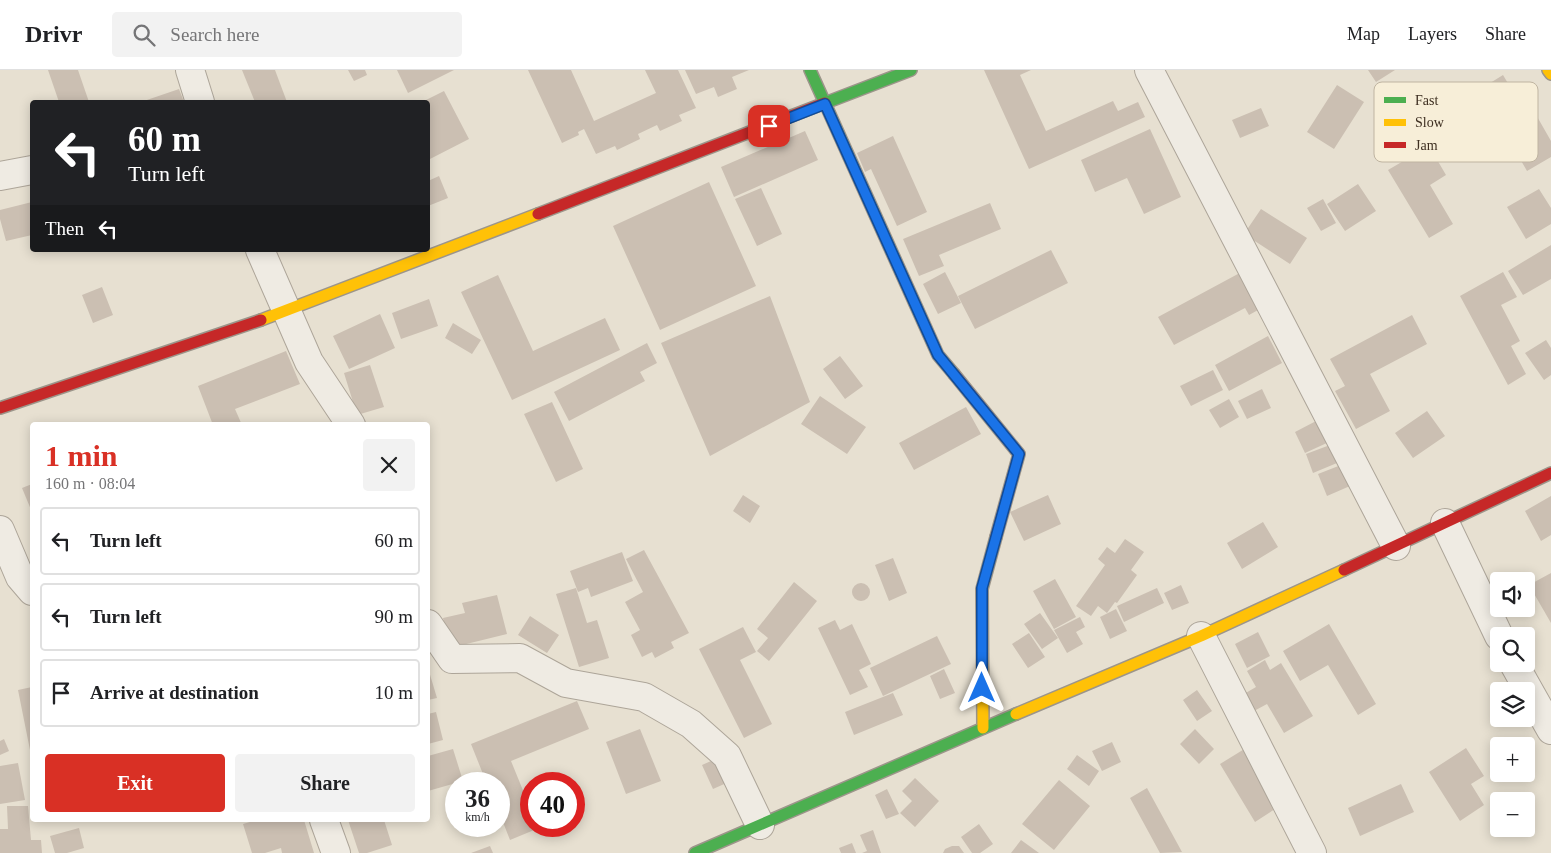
<!DOCTYPE html>
<html lang="en">
<head>
<meta charset="utf-8">
<style>
	body { margin:0; font-family:Georgia,serif; background:#f2f2f2; color:#202124; height:100vh; display:flex; flex-direction:column; font-size:19px; white-space:nowrap }
	* { box-sizing:border-box; margin:0 }
	p { font-size:16px; color:#757577 }
	.icon { flex:none; width:28px; height:28px; fill:none; stroke:currentColor; stroke-width:2; stroke-linecap:round; stroke-linejoin:round }
	.map { position:relative; flex:1; overflow:hidden }
	.details { position:absolute; left:30px; top:352px; width:400px; height:400px; display:flex; flex-direction:column; background:#fff; border-radius:5px; box-shadow:0 2px 12px #0003 }
	.details>* { flex:none }
	.hud { position:absolute; left:30px; top:30px; width:400px; height:152px; border-radius:5px; box-shadow:0 2px 12px #0003; background:#202124; color:#fff; overflow:hidden }
	.buttons { position:absolute; left:1490px; top:502px; display:grid; gap:10px }
	.buttons a { display:grid; place-items:center; width:45px; height:45px; border-radius:5px; background:#fff; box-shadow:0 2px 12px #0003; font-size:25px }
	.speed { position:absolute; left:445px; top:702px; display:flex; gap:10px; font-size:25px; font-weight:700; text-align:center }
	.speed>* { display:grid; place-content:center; width:65px; height:65px; border-radius:50%; background:#fff; box-shadow:0 2px 12px #0003; line-height:1 }
	.speed small { font-size:12px; font-weight:400 }
	.speed .limit { border:8px solid #d22; background:#fff; color:#111 }
	.pin { position:absolute; display:grid; place-items:center; width:42px; height:42px; color:#fff; margin:-21px; border-radius:10px; box-shadow:0 2px 8px #0006 }
	.me { position:absolute; width:55px; margin:-28px; rotate:0deg; stroke-linejoin:round; filter:drop-shadow(0 0 4px #0008) }
	.turn { display:flex; align-items:center; gap:18px; height:105px; padding:0 15px; font-size:22px }
	.turn .icon { width:65px; height:65px; stroke-width:2.5 }
	.turn b { display:block; font-size:35px; line-height:42px }
	.then { display:flex; align-items:center; height:48px; padding:0 15px; background:#0003; gap:10px; font-size:19px }
	.round { display:grid; place-items:center; flex:none; width:52px; height:52px; border-radius:5px; background:#f2f2f2 }
	.headline { display:flex; align-items:center; justify-content:space-between; height:85px; padding:0 15px }
	h1 { font-size:30px; font-weight:700; line-height:38px; color:#d93025 }
	.button { display:flex; gap:10px; margin-top:auto; padding:10px 15px }
	.button a { flex:1; height:58px; border-radius:5px; background:#d93025; color:#fff; font-size:20px; font-weight:700; line-height:58px; text-align:center }
	.button a+a { background:#f2f2f2; color:#202124 }
	ul { padding:0; list-style:none }
	li { display:flex; align-items:center; gap:15px; height:68px; margin:0 10px 8px; padding:0 5px; border:2px solid #e0e0e0; border-radius:5px }
	li div { flex:1 }
	li b { display:block; font-size:19px }
	li em { font-style:normal }
	header { display:flex; align-items:center; gap:30px; box-sizing:border-box; height:70px; padding:0 25px; background:#fff; border-bottom:1px solid #e0e0e0 }
	header strong { font-size:24px }
	nav { display:flex; gap:28px; margin-inline-start:auto; font-size:18px }
	.search { width:350px; height:45px; background:#f2f2f2; display:flex; align-items:center; gap:12px; box-sizing:border-box; padding:0 18px; border-radius:5px; color:#757577; font-size:19px }
	.map>svg:first-child { display:block }
	.building { fill:#cbbfb2 }
	.lines { fill:none; stroke-linecap:round; stroke-linejoin:round }
	.street-casing { stroke:#ada599; stroke-width:30 }
	.fast-casing { stroke:#9c958a; stroke-width:14 }
	.slow-casing { stroke:#9c958a; stroke-width:14 }
	.jam-casing { stroke:#9c958a; stroke-width:14 }
	.street { stroke:#efebe3; stroke-width:28 }
	.fast { stroke:#4caf50; stroke-width:11 }
	.slow { stroke:#ffc107; stroke-width:11 }
	.jam { stroke:#c62828; stroke-width:11 }
	.route-casing { stroke:#114b97; stroke-width:12 }
	.route { stroke:#1a73e8; stroke-width:9 }
	.key { fill:#f7eed8; stroke:#bfb4a1; stroke-width:1 }
	.key-label { font-size:14px; fill:#3d2e20 }
</style>
</head>
<body>
<header>
<strong>Drivr</strong>
<div class="search"><svg class="icon" aria-label="search" viewBox="0 0 24 24"><circle cx="10" cy="10" r="6"/><path d="M15 15l6 6"/></svg>Search here</div>
<nav><a>Map</a><a>Layers</a><a>Share</a></nav>
</header>
<div class="map">
<svg width="1551" height="783" viewBox="0 0 1551 783">
	<rect width="100%" height="100%" fill="#e7e0d1"/>
	<path class="building" d="M48,0h30l11,32h-30z
		M242,0h33l12,32h-32z
		M348,0h17l2,5 -13,6z
		M397,0h57l-46,23z
		M528,0h43l23,51 62,-28 -11,-23h33l18,38 -17,7 3,6 -22,10 -3,-6 -19,9 2,5 -23,11 -2,-4 -19,8 -12,-25 -6,3 1,3 -17,8z
		M685,0h64l-17,7 5,12 -19,8 -4,-10 -18,7z
		M984,0h47l-11,5 26,56 67,-30 5,10 20,-9 7,15 -116,52z
		M1368,0h27l-19,12z
		M1503,5l12,20 -29,17 -12,-19z
		M1337,15l27,17 -30,47 -27,-17z
		M179,19l5,13h-43z
		M444,21l25,48 -39,20 -2,-5v-52h-6z
		M1261,38l8,18 -29,12 -8,-18z
		M1535,43l16,28v16l-24,14 -23,-40z
		M1150,59l31,68 -37,17 -17,-36 -32,14 -14,-32z
		M805,61l13,29 -84,37 -13,-30z
		M893,66l34,76 -30,14 -26,-57 -6,3 -8,-19z
		M1429,76l17,29 -16,10 23,39 -24,14 -41,-68z
		M439,106l9,22 -20,8v-25z
		M709,112l47,104 -96,44 -47,-104z
		M1358,114l18,27 -31,20 -18,-27z
		M761,118l21,46 -25,12 -22,-47z
		M1539,119l12,19v16l-25,15 -19,-32z
		M1323,129l13,24 -15,8 -14,-23z
		M32,132v33l-26,6 -6,-22v-9z
		M990,133l11,26 -62,26 5,11 -25,10 -16,-37z
		M1261,139l46,29 -17,26 -46,-30z
		M1551,175v34l-28,16 -15,-24z
		M1051,180l17,33 -93,46 -17,-33z
		M1249,198l20,36 -20,11 -4,-7 -71,37 -16,-28z
		M945,202l16,31 -23,11 -15,-30z
		M1503,202l14,25 -16,8 19,36 -9,5 15,28 -18,11 -48,-89z
		M498,205l35,76 72,-33 15,32 -108,50 -51,-108z
		M102,217l11,28 -20,8 -11,-28z
		M770,226l40,106 -100,54 -49,-113z
		M429,229l9,27 -37,13 -9,-26z
		M380,244l15,34 -46,21 -16,-33z
		M1412,245l15,29 -57,30 20,37 -34,18 -21,-38 10,-5 -15,-27z
		M453,253l28,17 -9,14 -27,-16z
		M1268,266l14,27 -53,28 -14,-26z
		M1546,270l5,8v27l-7,5 -19,-27z
		M647,273l10,20 -17,9 5,9 -76,40 -15,-29z
		M286,281l14,33 -65,25 7,16h-29l-15,-39z
		M840,286l23,30 -18,13 -22,-30z
		M370,295l14,42 -27,8 -13,-42z
		M1213,300l10,20 -32,16 -11,-20z
		M1262,319l9,19 -24,11 -9,-18z
		M820,326l46,31 -19,27 -46,-30z
		M1229,329l10,18 -19,11 -11,-18z
		M552,332l31,67 -27,13 -32,-68z
		M966,337l15,27 -67,36 -15,-27z
		M1427,341l18,25 -32,22 -18,-25z
		M1318,350l11,22 -24,11 -10,-21z
		M1330,375l7,18 -24,10 -7,-19z
		M1341,395l9,21 -23,10 -9,-22z
		M32,414v28l-10,-24z
		M743,425l17,11 -10,17 -17,-12z
		M1048,425l13,29 -37,17 -14,-29z
		M1551,426v39l-10,6 -16,-30z
		M1263,452l15,25 -36,22 -15,-26z
		M1125,469l19,13 -13,18 6,5 -20,28 -2,-1 -8,11 -9,-7 -7,10 -15,-10 29,-41 -7,-6 9,-12 8,6z
		M644,480l45,83 -18,9 3,6 -19,10 -3,-6 -10,5 -11,-22 9,-5 -15,-28 18,-10 -17,-33z
		M622,482l11,29 -42,16 -3,-9 -10,4 -8,-21z
		M893,488l14,35 -18,8 -14,-36z
		M1551,503v50l-22,-38z
		M1055,509l21,38 -22,12 -21,-38z
		M794,512l23,19 -48,60 -12,-10 11,-13 -11,-9z
		M852 522a9 9 0 1 1 18 0a9 9 0 1 1-18 0Z
		M1181,515l8,18 -17,7 -8,-17z
		M576,518l11,35 10,-3 12,38 -30,9 -23,-73z
		M1157,518l7,15 -40,19 -7,-16z
		M497,525l10,39 -57,14 -7,-30 22,-5 -3,-10z
		M1116,539l11,22 -17,8 -10,-22z
		M1040,543l18,25 -16,11 -18,-25z
		M530,546l29,19 -12,18 -29,-18z
		M1080,547l5,10 -9,5 7,12 -16,9 -13,-23z
		M835,550l5,10 12,-6 19,40 -12,6 9,17 -18,8 -32,-67z
		M1329,554l47,80 -18,11 -30,-50 -28,16 -17,-30z
		M743,557l13,25 -16,8 32,64 -28,14 -45,-89z
		M1258,562l12,24 -23,12 -12,-24z
		M1029,563l16,24 -17,11 -16,-24z
		M937,566l14,28 -68,32 -13,-28z
		M1265,590l5,10 11,-7 32,53 -29,17 -17,-29 -13,7 -10,-17 12,-7 -9,-16z
		M428,598l9,30 -9,2z
		M944,599l11,24 -15,6 -10,-23z
		M32,617v73l-14,-70z
		M1197,620l15,21 -15,10 -14,-21z
		M893,623l10,22 -49,20 -9,-23z
		M577,631l12,28 -78,32 20,49v16h7l1,2 -29,12 -11,-28v-28h-12l-16,-40z
		M436,642l7,28 -15,4v-30z
		M640,659l21,52 -35,13 -20,-52z
		M1195,659l19,20 -15,15 -19,-20z
		M4,669l5,12 -9,4v-14z
		M1112,672l9,20 -19,9 -10,-20z
		M1246,678l35,57 -26,17 -35,-58z
		M1466,678l18,28 -13,8 13,21 -24,16 -31,-49z
		M453,679l10,32 -35,10v-35z
		M1077,685l22,16 -10,15 -22,-17z
		M720,687l11,24 -18,8 -11,-24z
		M18,693l7,37 -25,4v-38z
		M915,708l24,23 -24,26 -15,-14 12,-12 -10,-10z
		M1059,710l31,26 -36,44 -32,-26z
		M1401,714l13,28 -54,24 -12,-28z
		M1147,718l35,64 -22,1 -30,-55z
		M887,719l12,25 -13,5 -11,-24z
		M7,736h21l3,34h10l1,13h-42v-24h8z
		M257,750h47l10,33h-32l-1,-5 -16,5h-13l-9,-29z
		M348,750h36l8,25 -25,8h-8z
		M979,754l14,20 -13,9h-8l-11,-16z
		M79,758l5,20 -17,5h-12l-5,-17z
		M873,760l8,23h-19l5,-2 -7,-16z
		M1021,770l18,13h-28z
		M852,773l4,10h-15l-2,-5z
		M490,776l3,7h-22z
		M952,776h7l5,7h-21l2,-4z"/>
	<g class="lines">
		<g class="street-casing">
			<path id="street" d="M190,0l10,32
				M1149,0l247,476
				M0,106l32,-6
				M260,180l49,112 42,63
				M1445,453l54,113
				M0,460l20,47 12,14
				M428,554l24,35 68,-1 46,25 78,14 47,27 36,32 33,69
				M1201,566l111,217
				M1514,594l37,66
				M324,750l12,33"/>
		</g>
		<g class="fast-casing">
			<path id="fast" d="M810,0l128,285 16,19
				M825,33l86,-33
				M695,783l321,-139"/>
		</g>
		<g class="slow-casing">
			<path id="slow" d="M1548,0l3,4
				M261,250l277,-106
				M1016,644l185,-78 143,-66
				M983,658l-1,-139 14,-52"/>
		</g>
		<g class="jam-casing">
			<path id="jam" d="M538,144l287,-111
				M954,304l65,80 -23,83
				M0,338l261,-88
				M1344,500l207,-97"/>
		</g>
		<use href="#street" class="street"/>
		<use href="#fast" class="fast"/>
		<use href="#slow" class="slow"/>
		<use href="#jam" class="jam"/>
	</g>
	<g class="lines">
		<g class="route-casing">
			<path id="route" d="M769,56l56,-22 113,251 81,99 -37,134v100"/>
		</g>
		<use href="#route" class="route"/>
	</g>
	<rect x="1374" y="12" width="164" height="80" rx="8" class="key"/>
	<rect x="1384" y="27" width="22" height="6" fill="#4caf50"/>
	<rect x="1384" y="49" width="22" height="7" fill="#ffc107"/>
	<rect x="1384" y="72" width="22" height="6" fill="#c62828"/>
	<g class="key-label">
		<text x="1415" y="35">Fast</text>
		<text x="1415" y="57">Slow</text>
		<text x="1415" y="80">Jam</text>
	</g>
</svg>
<div class="buttons">
<a><svg class="icon" aria-label="sound" viewBox="0 0 24 24"><path d="M4 9h4l5-4v14l-5-4H4zM17 9q2 3 0 6"/></svg></a>
<a><svg class="icon" aria-label="search" viewBox="0 0 24 24"><circle cx="10" cy="10" r="6"/><path d="M15 15l6 6"/></svg></a>
<a><svg class="icon" aria-label="layers" viewBox="0 0 24 24"><path d="M12 4l9 5-9 5-9-5zM3 14l9 5 9-5"/></svg></a>
<a>+</a>
<a>−</a>
</div>
<div class="speed"><div>36<small>km/h</small></div><div class="limit">40</div></div>
<div class="pin" style="left:769px;top:56px;background:#d93025"><svg class="icon" aria-label="arrive" viewBox="0 0 24 24"><path d="M6 21V4h12l-3 4 3 4H6"/></svg></div>
<svg class="me" style="left:982px;top:618px" viewBox="-20 -20 40 40"><path d="M0-17L14 15 0 8-14 15z" fill="#1a73e8" stroke="#fff" stroke-width="4"/></svg>
<div class="hud">
<div class="turn"><svg class="icon" aria-label="left" viewBox="0 0 24 24"><path d="M17 20v-9H6M10 6l-5 5 5 5"/></svg><div><b>60 m</b>Turn left</div></div>
<div class="then">Then<svg class="icon" aria-label="left" viewBox="0 0 24 24"><path d="M17 20v-9H6M10 6l-5 5 5 5"/></svg></div>
</div>
<section class="details">
<div class="headline"><div><h1>1 min</h1><p>160 m · 08:04</p></div><a class="round"><svg class="icon" aria-label="close" viewBox="0 0 24 24"><path d="M6 6l12 12M18 6L6 18"/></svg></a></div>
<ul>
<li><svg class="icon" aria-label="left" viewBox="0 0 24 24"><path d="M17 20v-9H6M10 6l-5 5 5 5"/></svg><div><b>Turn left</b></div><em>60 m</em></li>
<li><svg class="icon" aria-label="left" viewBox="0 0 24 24"><path d="M17 20v-9H6M10 6l-5 5 5 5"/></svg><div><b>Turn left</b></div><em>90 m</em></li>
<li><svg class="icon" aria-label="arrive" viewBox="0 0 24 24"><path d="M6 21V4h12l-3 4 3 4H6"/></svg><div><b>Arrive at destination</b></div><em>10 m</em></li>
</ul>
<div class="button"><a>Exit</a><a>Share</a></div>
</section>
</div>
</body>
</html>
